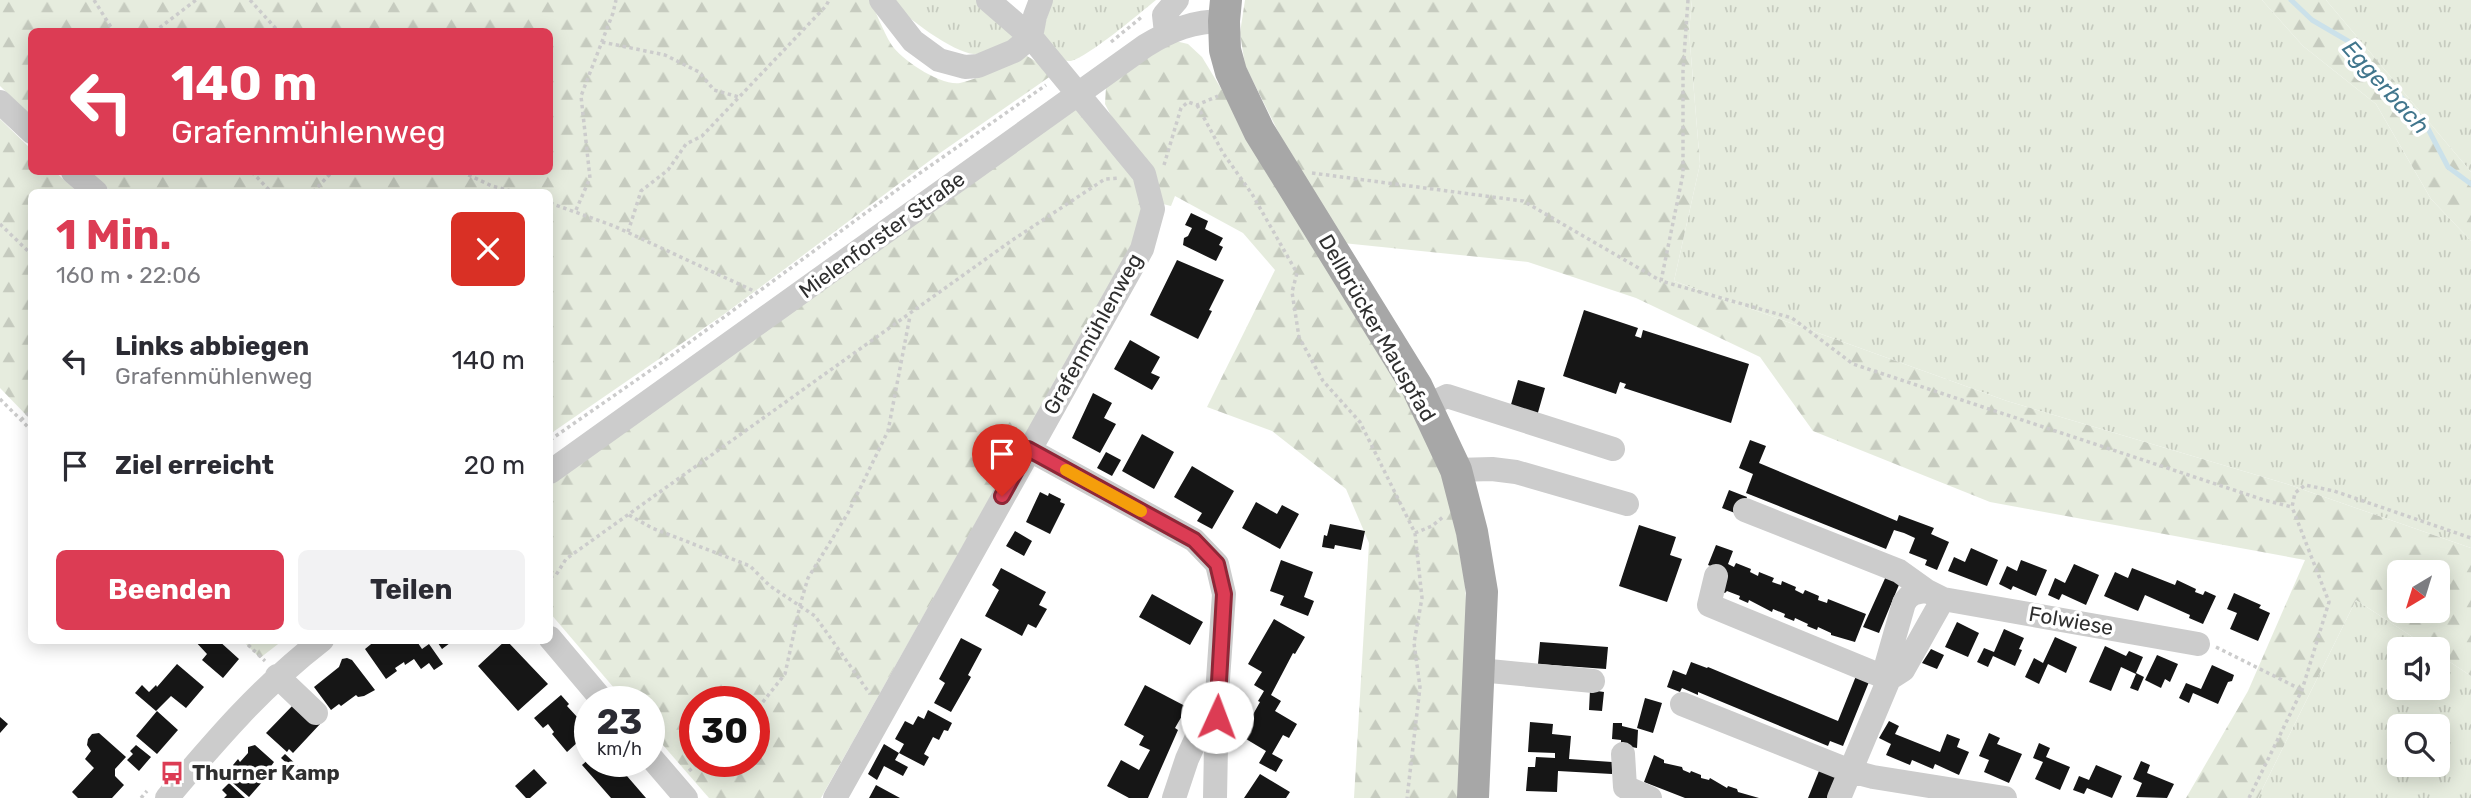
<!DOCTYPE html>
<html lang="de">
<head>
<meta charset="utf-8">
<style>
	body { margin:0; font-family:Rubik,sans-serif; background:#f2f2f3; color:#2b2b33; height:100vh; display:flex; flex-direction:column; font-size:26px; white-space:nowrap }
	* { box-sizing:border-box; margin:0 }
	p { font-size:23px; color:#7c7c81 }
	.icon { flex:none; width:38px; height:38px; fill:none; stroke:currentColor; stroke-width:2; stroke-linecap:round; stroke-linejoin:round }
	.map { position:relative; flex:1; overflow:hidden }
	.details { position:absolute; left:28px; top:189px; width:525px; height:455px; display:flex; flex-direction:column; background:#fff; border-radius:10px; box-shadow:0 4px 18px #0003 }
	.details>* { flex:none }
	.hud { position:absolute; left:28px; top:28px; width:525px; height:147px; border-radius:10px; box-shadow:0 4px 18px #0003; background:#dc3c54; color:#fff; overflow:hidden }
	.needle { width:46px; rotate:218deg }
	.tools { position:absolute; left:2387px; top:560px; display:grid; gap:14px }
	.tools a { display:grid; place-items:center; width:63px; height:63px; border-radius:10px; background:#fff; box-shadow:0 4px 18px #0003; font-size:35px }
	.speed { position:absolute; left:574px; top:686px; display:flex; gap:14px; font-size:35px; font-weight:700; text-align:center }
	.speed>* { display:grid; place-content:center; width:91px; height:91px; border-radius:50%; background:#fff; box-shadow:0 4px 18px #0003; line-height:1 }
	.speed small { font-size:18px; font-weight:400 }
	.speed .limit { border:10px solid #d22; background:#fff; color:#111 }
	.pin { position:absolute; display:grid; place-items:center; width:60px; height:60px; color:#fff; margin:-72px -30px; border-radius:50% 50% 50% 0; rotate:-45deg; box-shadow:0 0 7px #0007 }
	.pin .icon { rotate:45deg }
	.me { position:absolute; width:77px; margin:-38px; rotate:2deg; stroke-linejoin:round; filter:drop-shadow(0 0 5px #0008) }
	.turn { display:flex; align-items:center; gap:24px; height:147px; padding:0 28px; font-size:32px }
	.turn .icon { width:91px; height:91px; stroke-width:2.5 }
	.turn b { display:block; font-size:49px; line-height:60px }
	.round { display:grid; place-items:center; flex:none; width:74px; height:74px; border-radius:10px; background:#f2f2f3 }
	.head { display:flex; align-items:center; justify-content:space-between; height:119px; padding:0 28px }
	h1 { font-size:42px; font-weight:700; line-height:52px; color:#dc3c54 }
	.cta { display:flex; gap:14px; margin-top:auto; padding:14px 28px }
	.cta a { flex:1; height:80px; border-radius:10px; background:#dc3c54; color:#fff; font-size:28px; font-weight:700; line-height:80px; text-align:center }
	.cta a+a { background:#f2f2f3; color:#2b2b33 }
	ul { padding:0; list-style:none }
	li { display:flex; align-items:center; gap:21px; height:105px; padding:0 28px }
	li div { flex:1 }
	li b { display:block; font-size:26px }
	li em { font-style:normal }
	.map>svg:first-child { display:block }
	.grass { fill:url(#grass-tufts); fill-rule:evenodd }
	.forest { fill:url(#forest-firs); fill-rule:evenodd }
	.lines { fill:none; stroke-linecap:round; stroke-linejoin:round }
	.stream { stroke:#cbe1ea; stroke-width:5 }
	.building { fill:#161616 }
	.path { stroke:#ccc; stroke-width:3.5; stroke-dasharray:3.5 3.5; stroke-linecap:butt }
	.minor { stroke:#ccc; stroke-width:24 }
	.major { stroke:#a7a7a7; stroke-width:32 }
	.route-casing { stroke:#8f2737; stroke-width:18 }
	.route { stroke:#dc3c54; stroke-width:12 }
	.slow { stroke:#f59e0b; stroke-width:12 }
	.labels { text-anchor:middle; stroke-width:7; stroke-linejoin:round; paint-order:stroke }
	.street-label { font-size:21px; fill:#2f2f2f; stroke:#fff }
	.poi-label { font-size:21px; font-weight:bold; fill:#2f2f2f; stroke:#fff; text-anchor:start }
	.water-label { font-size:23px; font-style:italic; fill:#41768d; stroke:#fff }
</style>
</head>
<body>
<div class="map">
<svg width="2471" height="798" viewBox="0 0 2471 798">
	<defs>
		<pattern id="grass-tufts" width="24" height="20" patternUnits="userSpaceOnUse" patternTransform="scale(1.75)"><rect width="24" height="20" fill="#e6ecde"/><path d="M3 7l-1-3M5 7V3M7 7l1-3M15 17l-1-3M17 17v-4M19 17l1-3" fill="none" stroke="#c6cbbf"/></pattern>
		<pattern id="forest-firs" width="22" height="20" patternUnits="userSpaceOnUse" patternTransform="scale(1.75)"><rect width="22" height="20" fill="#e6ecde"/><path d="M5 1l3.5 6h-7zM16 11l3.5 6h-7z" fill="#c6cbbf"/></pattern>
	</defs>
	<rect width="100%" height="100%" fill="#fff"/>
	<path class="grass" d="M891,0h85l44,35c-11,5 -35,19 -46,19 -20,-1 -71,-38 -83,-54z
		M1052,0h104c-16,13 -68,57 -85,61 -9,1 -17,-7 -24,-12l-4,-18z
		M1692,0h570l41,46 73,58 55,95 40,42v307l-184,-64 -280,-83 -333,-120 26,-117 -11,-132z
		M2326,0h145v172z
		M2356,600l75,49h-32v39h39v-34l33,22v122h-213zM2399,726h39v39h-39z"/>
	<path class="forest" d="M0,0h870c7,14 13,31 21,44 10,16 50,42 69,39 20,-4 40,-18 59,-27h8l28,17 -115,80 -217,162 -173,119v-242h-438l-23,-20h461v-140h-518l-1,84 -31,-30z
		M1245,0h447l-3,32 11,132 -26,117 333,120 280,83 184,64v128l-33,-22v-5h-7l-75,-49 -98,198h-72l62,-107 57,-131 -315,-58 -177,-71 -53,-74 -124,-59 -108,-36 -195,-20 -88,-177 -5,-32zM2399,572h39v39h-39z
		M2262,0h64l145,172v69l-40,-42 -55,-95 -73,-58z
		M1171,40l17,4 14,13c50,83 101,166 151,249 35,56 85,132 100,197 23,96 11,197 7,295h-106l15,-255 -23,-54 -74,-58 -65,-24 68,-137 -32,-37 -68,-37 -4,10 -16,-4 -50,-98 1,-17z
		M1080,108c22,24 65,72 62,106 -1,10 -7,21 -10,31l-311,553h-112l-60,-69v-27h-23l-76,-89v-127l523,-377zM695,702h59v59h-59z
		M0,119l31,30 1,23h23l23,20h-46l-1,228 -31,-32z
		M243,641h39l-22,17z"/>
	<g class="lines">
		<path class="stream" d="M2291,0l21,20 36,21 77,82 23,44 23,17"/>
	</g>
	<path class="building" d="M1191,213l17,8 -3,8 18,9 -4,7 4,2 -7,14 -33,-16 1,-7 4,-2 4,-8 -7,-3z
		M1177,260l47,20 -15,30 3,1 -14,28 -48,-24z
		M1584,310l54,18 -3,8 6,2 2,-8 106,34 -18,59 -107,-35 2,-4 -6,-2 -4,12 -53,-18z
		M1130,340l30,17 -9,16 9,4 -8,13 -38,-21z
		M1518,380l27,8 -8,28 -27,-8z
		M1093,393l19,10 -8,15 12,6 -16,29 -28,-15z
		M1142,434l32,18 -20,37 -32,-18z
		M1750,440l16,6 -7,17 138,58 2,-6 35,13 -3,6 18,8 -12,28 -12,-5 2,-5 -18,-7 6,-15 -11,-5 -10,-3 -8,19 -140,-56 7,-19 -14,-6z
		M1106,452l15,8 -9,16 -15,-8z
		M1192,466l42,25 -22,38 -15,-8 5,-8 -28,-16z
		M1729,490l18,7 -7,18 -18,-7z
		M1040,492l8,4 1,-3 12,6 -1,3 5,2 -15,30 -24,-12z
		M1256,502l21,12 5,-9 17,9 -19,35 -38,-21z
		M1330,524l35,7 -4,19 -26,-5 -1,4 -12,-2 2,-12 3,1z
		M1639,525l37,12 -6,18 12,4 -15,43 -48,-16z
		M1015,531l17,10 -8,15 -18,-10z
		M1716,545l17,6 -5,13 6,3 2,-4 15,6 -1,3 8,4 1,-4 15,6 -2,4 9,3 1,-4 14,6 -1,3 8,4 2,-4 14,6 -1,4 9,3 1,-4 38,15 -11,28 -24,-7v-2l-13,-6 -1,3 -10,-4 1,-2 -13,-6 -1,3 -10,-4 1,-3 -12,-5 -1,3 -23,-12 -1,3 -9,-4 1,-3 -13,-5 -2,2 -9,-3 7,-19 -15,-6z
		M1971,548l27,12 -11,26 -39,-15 6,-14 11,5z
		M1281,560l32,12 -9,25 10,4 -6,15 -28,-11 4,-9 -14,-5z
		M2021,560l26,10 -11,26 -23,-10 -2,4 -12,-6 8,-18 10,5z
		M2074,564l25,11 -13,30 -24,-11 -3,6 -11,-5 7,-17 10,5z
		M1001,568l45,24 -7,13 8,4 -11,19 -8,-4 -6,12 -37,-20 14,-26 -7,-5z
		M2132,568l43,17 2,-5 19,9 -1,3 8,3 2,-4 11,5 -13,28 -14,-6 1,-3 -45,-20 -7,16 -34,-15 11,-24 13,6z
		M1887,574l14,6 -22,53 -16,-6z
		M2234,593l27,12 -2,3 11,5 -12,28 -28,-12 7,-16 -10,-4z
		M1152,594l51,28 -13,23 -51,-28z
		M1274,619l31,18 -10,17 -2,-1 -22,42 10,6 -6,10 22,13 -8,14 -6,-3 -11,19 11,6 -7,12 -17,-9 7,-12 -25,-15 19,-34 -2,-1 6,-10 -10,-6 8,-13 -14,-8z
		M1957,622l22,11 -11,24 -23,-10z
		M2004,629l20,9 -5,11 3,1 -7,16 -22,-10 -5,11 -11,-5 7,-14 10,4z
		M2055,637l22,10 -11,26 -18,-9 -9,20 -14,-7 9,-19 9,5z
		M961,638l21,11 -14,26 3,2 -20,35 -17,-9 11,-20 -6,-4z
		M194,640h24l21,19 -16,19 -21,-18 5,-6z
		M376,640h40l6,9 7,-5 14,20 -9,6 -5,-7 -8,6 -7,-10 -9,6 -1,-3 -9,6 2,3 -11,8 -21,-30z
		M436,640h18l-12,9z
		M506,640l42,44 -30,27 -40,-45z
		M1540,642l68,5 -2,22 -68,-5z
		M2105,646l21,10 3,-5 14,6 -7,16 8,4 -6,14 -8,-3 6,-14 -15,-7 -10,24 -22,-9z
		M1931,649l13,6 -7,14 -15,-6z
		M2157,655l21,9 -8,18 -5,-3 -4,9 -16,-8z
		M347,658l5,2 23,30 -11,6 -6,1 -2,-2 -15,11 -2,-2 -8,6 -17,-23 25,-20 3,-8z
		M1691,662l16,6 1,-1 130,54 20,-50 13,6 -28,69 -13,-5 -2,5 -130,-54v3l-16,-7 -2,4 -13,-5 6,-17 13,5z
		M177,664l27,23 -18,21 -15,-12 -15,15 -21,-18 7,-8 7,7 7,-7 1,2z
		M2212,665l22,10 -2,6 -4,1 -10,22 -25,-11 -4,10 -10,-5 7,-15 15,6z
		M1145,685l42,22 -12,21 3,2 -30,68h-19l-22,-12 14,-26 18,10 11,-20 -11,-5 5,-9 -20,-11z
		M1590,690l14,2 -2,19 -13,-1z
		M561,695l8,9 -2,2 23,25 -23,21 -15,-18 2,-2 -6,-8 -5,4 -9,-10z
		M1645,698l17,5 -9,30 -16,-5z
		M297,701l24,22 -28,30 -4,-4 -2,3 -21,-19z
		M928,710l24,13 -4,8 -4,-1 -5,10 -6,-3 -9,17 5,3 -5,9 -25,-13 5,-9 -9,-5 10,-18 8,4 5,-9 6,3z
		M157,711l21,19 -21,24 -21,-18z
		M0,717l8,7 -8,9z
		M1889,721l10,5 -4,8 45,18 7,-18 13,5 -3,8 12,5 -10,23 -24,-11 -2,5 -21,-9 -2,5 -24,-10 5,-11 -12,-6z
		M1530,722l23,2 -1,10 19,2 -2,23 43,3v12l-54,-3 -1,21 -31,-1 2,-24h7l1,-10 19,1v-5l-27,-1z
		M1613,723h9v3l16,4 -1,18 -16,-3v-5l-9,-1z
		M99,733l27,24 -11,12v7l9,9 -12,13h-34l-6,-6 22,-24 -9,-9 6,-8 -4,-6 1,-6 4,-5z
		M1989,733l11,5 -3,6 25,10 -13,29 -25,-11 5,-12 -10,-4z
		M2039,743l11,5 -4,9 24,10 -10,23 -25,-11 8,-17 -10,-4z
		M884,744l15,9 -4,7 13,7 -5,9 -19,-10 -7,14 -9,-6z
		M136,745l15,12 -12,14 -12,-11 6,-6 -3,-3z
		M255,745l19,17 -12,17 2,1 -15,17 -22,-19 8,-10 -2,-3 5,-6 2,3 8,-9v-6z
		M285,754l15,14 -4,4 -15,-14z
		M1654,755l10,5v3l18,4 1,3 7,3 1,-2 10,4v3l8,2 1,-2 17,10 1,-2 9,3 1,3 21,6h-74l-23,-9 -18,-7z
		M590,758v3h24l32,37h-35l-29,-33z
		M2141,761l9,4 -3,8 27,11 -7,14 -31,-1 6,-14 -9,-4z
		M2096,765l26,11 -10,22 -25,-10 -3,6 -11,-4 6,-14 10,4z
		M1821,766l17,6 -10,26h-20z
		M534,769l13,14 -17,15h-4l-11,-12z
		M1260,774l30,18 -4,6h-42z
		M229,783l16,15h-21l3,-3 -5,-5z
		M876,785l24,13h-31z"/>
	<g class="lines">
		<path class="path" d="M94,0l20,32
			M250,0l29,32
			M1688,0l-5,71v103l-22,107 131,37 61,46 411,136 28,7 3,-14 10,-8 29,6 137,47
			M154,32l42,-32
			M602,42l63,13 34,17 15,18 25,7
			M1111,42l32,-26
			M1197,105l26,48 29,41 45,79 -5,19 7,45 24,44 37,41 55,111 7,65 -8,45 6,44 -13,111
			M1164,165l17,-57 7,-6 9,3 21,-9
			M252,172l19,20
			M462,172l30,14 23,6
			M1312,173l211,28 138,80
			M313,192l19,-20
			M550,203l64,23 142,66
			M576,210l14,-32 -9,-82 32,-83 3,-13
			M0,224l32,31
			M628,232l13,-41 27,-21 18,-26 16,-8 124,-130 3,-6
			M0,399l32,32
			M21,420l11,-10
			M550,440l121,-84 249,-183 126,-88
			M629,515l23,13 98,38 20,20 45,30 55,78
			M1415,533l17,-7 11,-9
			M550,577l6,-2 10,-16 445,-318 94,-62 14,-1
			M243,640l22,21
			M2216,647l86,43
			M754,713l31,-39 15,-69 8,-27 40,-65 40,-82 22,-115
			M689,771l11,-10
			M141,798l6,-7
			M2249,798l53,-108 27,-88 -37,-95"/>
		<path class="minor" d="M881,0l32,41 26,19 26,7 13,-1 36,-15 17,-14 4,-21 6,-16
			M1166,33l-2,-18 13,-15
			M0,102l32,30
			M73,172l23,20
			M1426,406l21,-10 166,53
			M1028,449l166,91 23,24 7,30 -7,100 -2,104
			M1456,470l36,-1 24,3 111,32
			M550,472l595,-426c26,-16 48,-25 79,-25
			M1745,510l154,61 28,20 16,8 255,45
			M1716,576l-7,29 180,74
			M550,638l54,64
			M1479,670l114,11
			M277,676l39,37
			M1889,679l14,-9 40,-71
			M1682,704l168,67 23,6 132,21
			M1623,754l2,33 25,11
			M649,755l37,43
			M167,798c49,-58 94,-111 155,-158
			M835,798l307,-549 11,-40 -9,-35 -113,-137 -43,-37
			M1174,798l13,-39 25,-55
			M1839,798l50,-119 -3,-13 18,-63c6,-10 12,-11 23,-12"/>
		<path class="major" d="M1226,0l-2,21 1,29 6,22 28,59 158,256 39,83 16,62 10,60 -9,206"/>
	</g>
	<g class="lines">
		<g class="route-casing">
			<path id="route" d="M1002,496l26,-47 166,91 23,24 7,30 -7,123"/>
		</g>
		<use href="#route" class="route"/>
		<path class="slow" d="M1066,470l75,41"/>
	</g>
	<defs>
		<g id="bus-bare" transform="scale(1.89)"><path d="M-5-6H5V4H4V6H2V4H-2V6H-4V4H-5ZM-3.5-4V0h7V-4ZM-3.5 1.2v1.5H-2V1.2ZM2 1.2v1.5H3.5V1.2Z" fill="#dc3c54" stroke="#fff" stroke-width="2.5" paint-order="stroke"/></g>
	</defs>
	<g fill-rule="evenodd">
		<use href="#bus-bare" x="172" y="773"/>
	</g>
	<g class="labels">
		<g class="street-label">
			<text transform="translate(882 235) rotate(-36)" y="7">Mielenforster Straße</text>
			<text transform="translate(1377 328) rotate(60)" y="7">Dellbrücker Mauspfad</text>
			<text transform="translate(1093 334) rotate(-61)" y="7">Grafenmühlenweg</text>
			<text transform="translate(2071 621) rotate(10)" y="7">Folwiese</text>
		</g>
		<g class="poi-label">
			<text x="192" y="780">Thurner Kamp</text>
		</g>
		<g class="water-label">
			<text transform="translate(2386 87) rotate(48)" y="8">Eggerbach</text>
		</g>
	</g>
</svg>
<div class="tools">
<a><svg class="needle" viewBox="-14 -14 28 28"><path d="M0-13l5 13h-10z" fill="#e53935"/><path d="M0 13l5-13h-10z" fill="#7c7c81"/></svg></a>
<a><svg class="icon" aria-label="sound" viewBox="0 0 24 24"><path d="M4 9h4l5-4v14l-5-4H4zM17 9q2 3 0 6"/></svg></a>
<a><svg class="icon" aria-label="search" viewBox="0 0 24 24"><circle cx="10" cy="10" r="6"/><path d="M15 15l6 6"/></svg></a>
</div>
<div class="speed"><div>23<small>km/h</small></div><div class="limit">30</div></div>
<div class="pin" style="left:1002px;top:496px;background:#d93025"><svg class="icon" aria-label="arrive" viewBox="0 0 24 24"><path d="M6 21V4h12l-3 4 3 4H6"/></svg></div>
<svg class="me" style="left:1217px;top:717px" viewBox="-20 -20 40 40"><circle r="19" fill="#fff"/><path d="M0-13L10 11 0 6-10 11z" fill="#dc3c54"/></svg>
<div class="hud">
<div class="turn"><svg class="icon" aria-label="left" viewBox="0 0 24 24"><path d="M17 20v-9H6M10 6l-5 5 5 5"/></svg><div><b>140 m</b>Grafenmühlenweg</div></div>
</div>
<section class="details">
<div class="head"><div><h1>1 Min.</h1><p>160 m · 22:06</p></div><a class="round" style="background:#d93025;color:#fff"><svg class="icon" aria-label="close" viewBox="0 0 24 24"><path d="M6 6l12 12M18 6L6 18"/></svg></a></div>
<ul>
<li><svg class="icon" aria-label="left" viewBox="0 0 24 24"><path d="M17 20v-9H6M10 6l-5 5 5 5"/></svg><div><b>Links abbiegen</b><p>Grafenmühlenweg</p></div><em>140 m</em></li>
<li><svg class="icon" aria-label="arrive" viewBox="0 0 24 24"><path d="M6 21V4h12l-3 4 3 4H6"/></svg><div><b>Ziel erreicht</b></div><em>20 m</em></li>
</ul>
<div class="cta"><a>Beenden</a><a>Teilen</a></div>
</section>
</div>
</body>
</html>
